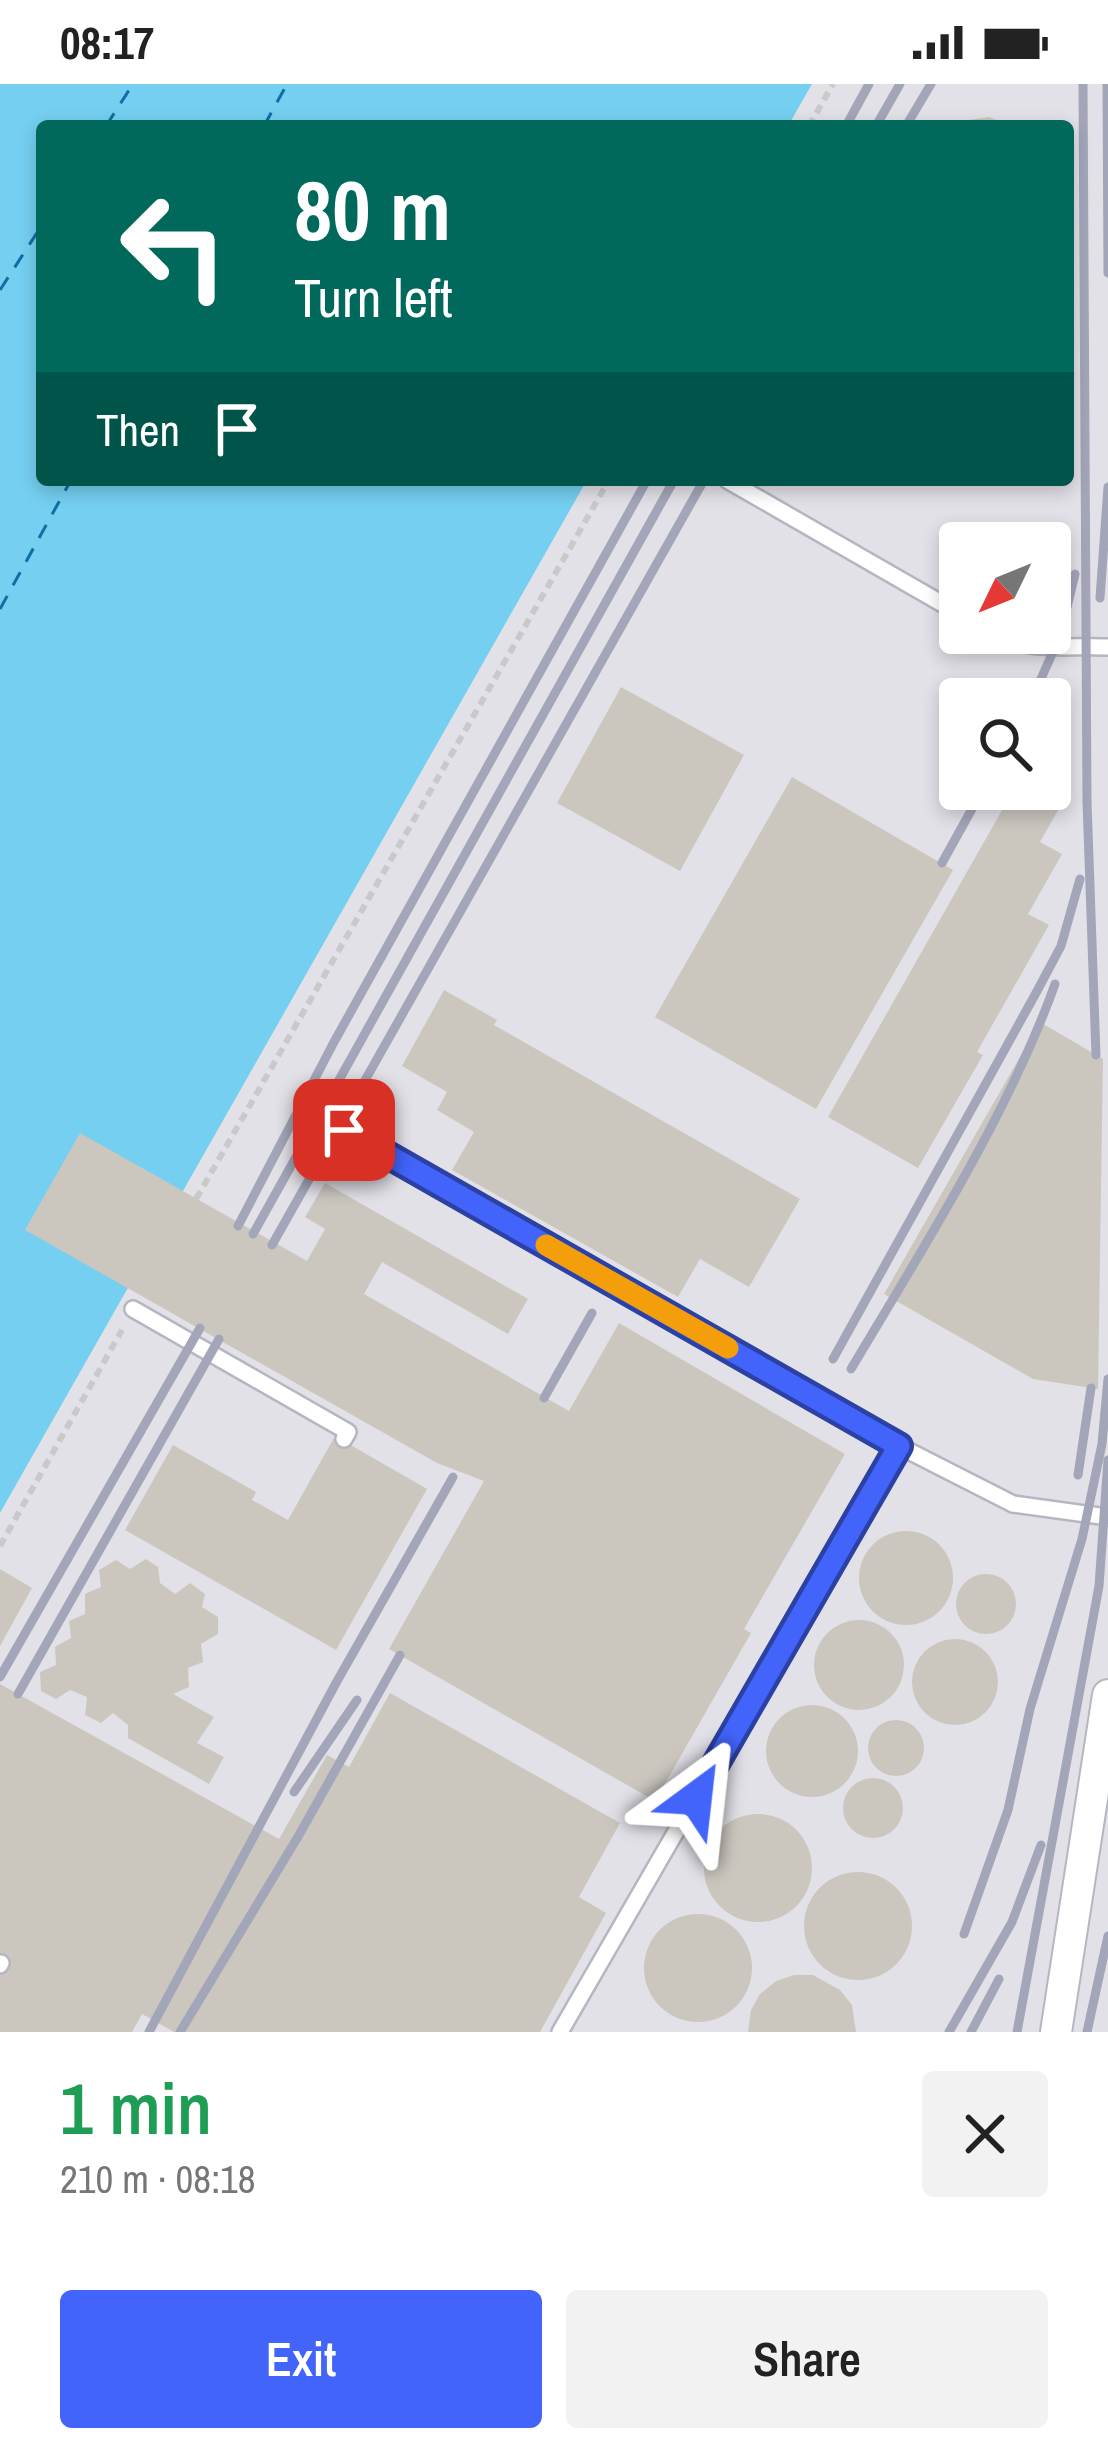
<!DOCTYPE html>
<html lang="en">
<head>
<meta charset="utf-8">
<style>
	body { margin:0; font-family:"Archivo Narrow",sans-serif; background:#f2f2f2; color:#222; height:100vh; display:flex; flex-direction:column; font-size:45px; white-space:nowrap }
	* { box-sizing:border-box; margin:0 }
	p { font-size:39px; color:#767676 }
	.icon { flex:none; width:66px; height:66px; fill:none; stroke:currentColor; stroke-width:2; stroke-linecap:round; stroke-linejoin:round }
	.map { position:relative; height:1948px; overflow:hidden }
	.panel { display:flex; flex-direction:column; background:#fff; flex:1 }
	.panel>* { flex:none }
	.guide { position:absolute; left:36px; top:36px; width:1038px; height:366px; border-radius:12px; box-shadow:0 6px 18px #0003; background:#00695c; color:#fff; overflow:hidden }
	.needle { width:78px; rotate:227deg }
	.controls { position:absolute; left:939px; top:438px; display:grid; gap:24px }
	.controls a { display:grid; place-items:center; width:132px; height:132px; border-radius:12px; background:#fff; box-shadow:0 6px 18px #0003; font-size:60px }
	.pin { position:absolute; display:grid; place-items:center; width:102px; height:102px; color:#fff; margin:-51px; border-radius:24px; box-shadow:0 6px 18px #0006 }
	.me { position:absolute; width:132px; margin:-66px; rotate:30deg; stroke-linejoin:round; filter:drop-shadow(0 0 9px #0008) }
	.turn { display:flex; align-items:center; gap:42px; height:252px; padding:0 60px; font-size:54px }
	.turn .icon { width:156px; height:156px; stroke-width:2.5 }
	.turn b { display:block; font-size:84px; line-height:102px }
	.then { display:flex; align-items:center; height:114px; padding:0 60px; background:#0003; gap:24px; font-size:45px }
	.round { display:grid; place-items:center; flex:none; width:126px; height:126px; border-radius:12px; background:#f2f2f2 }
	.summary { display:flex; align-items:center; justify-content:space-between; height:204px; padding:0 60px }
	h1 { font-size:72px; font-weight:600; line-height:90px; color:#1e9e55 }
	.cta { display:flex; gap:24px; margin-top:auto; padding:24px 60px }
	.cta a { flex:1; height:138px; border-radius:12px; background:#4264fb; color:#fff; font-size:48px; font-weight:600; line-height:138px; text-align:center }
	.cta a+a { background:#f2f2f2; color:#222 }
	.status { display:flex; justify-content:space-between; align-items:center; height:84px; padding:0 60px; background:#fff; direction:ltr }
	.status svg { height:33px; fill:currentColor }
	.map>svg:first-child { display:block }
	.industrial { fill:#e3e1e8; fill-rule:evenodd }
	.water { fill:#75cff0 }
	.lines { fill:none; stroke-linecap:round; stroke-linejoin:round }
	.ferry { stroke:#0d6fa3; stroke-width:3; stroke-dasharray:15 12; stroke-linecap:butt }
	.building { fill:#cbc7bf }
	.service-casing { stroke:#b4b7c1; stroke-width:20 }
	.minor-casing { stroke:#b4b7c1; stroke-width:34 }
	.path { stroke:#c9c9c9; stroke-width:6; stroke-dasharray:9 6; stroke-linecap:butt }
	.service { stroke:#fff; stroke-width:15 }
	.minor { stroke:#fff; stroke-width:30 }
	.rail { stroke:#a3a6b8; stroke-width:9 }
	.route-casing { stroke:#2b41a3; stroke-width:30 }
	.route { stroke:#4264fb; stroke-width:21 }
	.slow { stroke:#f59e0b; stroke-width:21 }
</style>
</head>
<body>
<div class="status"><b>08:17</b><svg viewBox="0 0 49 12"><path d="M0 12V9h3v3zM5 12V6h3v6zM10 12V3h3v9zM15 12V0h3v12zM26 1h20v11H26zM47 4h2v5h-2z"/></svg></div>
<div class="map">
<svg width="1108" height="1948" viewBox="0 0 1108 1948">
	<rect width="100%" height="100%" fill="#efe9e1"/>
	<path class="industrial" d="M812,0h296v1948h-1108v-519l587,-1033h481v-354h-280zM960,459h90v90h-90zM960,615h90v90h-90z"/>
	<path class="water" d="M0,0h812l-24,42h-746v354h545l-587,1033z"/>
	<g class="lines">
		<path class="ferry" d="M106,42l27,-42
			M264,42l23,-42
			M0,206l42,-65
			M0,525l71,-129"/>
	</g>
	<path class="building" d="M989,33l23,9h-54l10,-6z
		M621,603l123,68 -64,116 -123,-68z
		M792,693l161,93 -137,239 -161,-92z
		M1050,702l16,10 -26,46 22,12 -34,60 21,11 -72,127 6,3 -65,113 -90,-51 186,-328z
		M444,906l53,30 -3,5 306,174 -51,88 -49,-28 -22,38 -226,-127 22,-38 -37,-22 10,-18 -45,-26z
		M1040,938l63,37 -5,330 -65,-10 -149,-85z
		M80,1049l227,128 18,-32 -20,-12 20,-34 203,116 -20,35 -126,-72 -18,32 205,117 50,-88 226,131 -101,175 7,4 -96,168 -266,-152 95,-168 -47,-18 -412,-233z
		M335,1352l92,53 -91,161 -211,-120 48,-85 83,47 -4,8 36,20z
		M859 1494a47 47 0 1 1 94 0a47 47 0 1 1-94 0Z
		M146,1475l12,8 2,16 15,11 15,-11 15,11 -3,13 16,10v17l-17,10 2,18 -15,6 1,19 -16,7 41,23 -17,26 27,14 -15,27 -81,-46v-13l-15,-12 -12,10 -16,-8 2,-18 -17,-7 -14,9 -15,-8 -1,-19 16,-7 -1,-18 16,-9 -2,-17 16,-7v-20l16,-7 -2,-17 17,-10 14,9z
		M0,1485l32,19 -32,58z
		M956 1520a30 30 0 1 1 60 0a30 30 0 1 1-60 0Z
		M814 1581a45 45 0 1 1 90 0a45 45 0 1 1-90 0Z
		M912 1598a43 43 0 1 1 86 0a43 43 0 1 1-86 0Z
		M0,1600l279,155 48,-84 22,12 41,-74 230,130 -41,74 27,16 -66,119h-366l-32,-18 -10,18h-132z
		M766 1667a46 46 0 1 1 92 0a46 46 0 1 1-92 0Z
		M868 1664a28 28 0 1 1 56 0a28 28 0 1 1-56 0Z
		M843 1724a30 30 0 1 1 60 0a30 30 0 1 1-60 0Z
		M704 1784a54 54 0 1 1 108 0a54 54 0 1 1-108 0Z
		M804 1842a54 54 0 1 1 108 0a54 54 0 1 1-108 0Z
		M644 1884a54 54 0 1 1 108 0a54 54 0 1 1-108 0Z
		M794,1891h19l27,15 12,15 4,27h-108l3,-22 9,-16 16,-13z"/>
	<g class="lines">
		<g class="service-casing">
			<path id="service" d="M727,396l233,134
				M994,549c35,20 75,12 114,14
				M344,1046l555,316 -339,586
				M133,1225l215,123 -4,7
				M899,1362l114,58 95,13
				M0,1881l1,-2"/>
		</g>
		<g class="minor-casing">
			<path id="minor" d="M1056,1948l52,-337"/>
		</g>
		<path class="path" d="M809,42l24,-42
			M196,1115l413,-719
			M0,1462l122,-216"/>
		<use href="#service" class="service"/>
		<use href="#minor" class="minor"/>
		<path class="rail" d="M1083,0l4,718 9,253
			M1107,0l1,189
			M846,42l23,-42
			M876,42l24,-42
			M906,42l25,-42
			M1100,514l8,-111
			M1032,615l28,-63 15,-62
			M942,779l41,-74
			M238,1142l96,-184 313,-562
			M253,1150l421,-754
			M272,1161l432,-765
			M833,1275l203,-366 25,-47 19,-67
			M851,1285c71,-119 158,-256 204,-385
			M544,1314l48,-85
			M1078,1391l13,-87
			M0,1593l200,-349
			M18,1610l201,-355
			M294,1708l63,-92
			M964,1850l44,-124 22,-101 52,-170 20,-95 6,-65
			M149,1948l187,-349 117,-206
			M180,1948l119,-197 101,-180
			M949,1948l63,-110 29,-77
			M971,1948l28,-53
			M1017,1948l82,-446 9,-126
			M1087,1948l21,-96"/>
	</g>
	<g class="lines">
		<g class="route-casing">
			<path id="route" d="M344,1046l555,316 -203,352"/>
		</g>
		<use href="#route" class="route"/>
		<path class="slow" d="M546,1161l182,103"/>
	</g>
</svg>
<div class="controls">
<a><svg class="needle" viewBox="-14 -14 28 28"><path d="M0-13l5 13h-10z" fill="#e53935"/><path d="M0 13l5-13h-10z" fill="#767676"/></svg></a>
<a><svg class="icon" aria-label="search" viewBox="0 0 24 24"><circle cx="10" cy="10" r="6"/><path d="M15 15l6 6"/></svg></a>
</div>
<div class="pin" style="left:344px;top:1046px;background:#d93025"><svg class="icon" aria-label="arrive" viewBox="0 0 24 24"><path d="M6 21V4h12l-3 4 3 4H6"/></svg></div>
<svg class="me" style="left:696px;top:1714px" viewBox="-20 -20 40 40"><path d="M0-17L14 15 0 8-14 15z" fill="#4264fb" stroke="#fff" stroke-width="4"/></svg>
<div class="guide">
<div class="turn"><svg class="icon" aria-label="left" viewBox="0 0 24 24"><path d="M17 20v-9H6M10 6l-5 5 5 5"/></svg><div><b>80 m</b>Turn left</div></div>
<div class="then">Then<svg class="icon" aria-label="arrive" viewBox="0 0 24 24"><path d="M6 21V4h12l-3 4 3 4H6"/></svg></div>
</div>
</div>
<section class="panel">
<div class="summary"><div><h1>1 min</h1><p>210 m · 08:18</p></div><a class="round"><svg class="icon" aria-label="close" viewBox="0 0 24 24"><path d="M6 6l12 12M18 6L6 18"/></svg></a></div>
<div class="cta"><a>Exit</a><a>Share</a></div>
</section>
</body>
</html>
